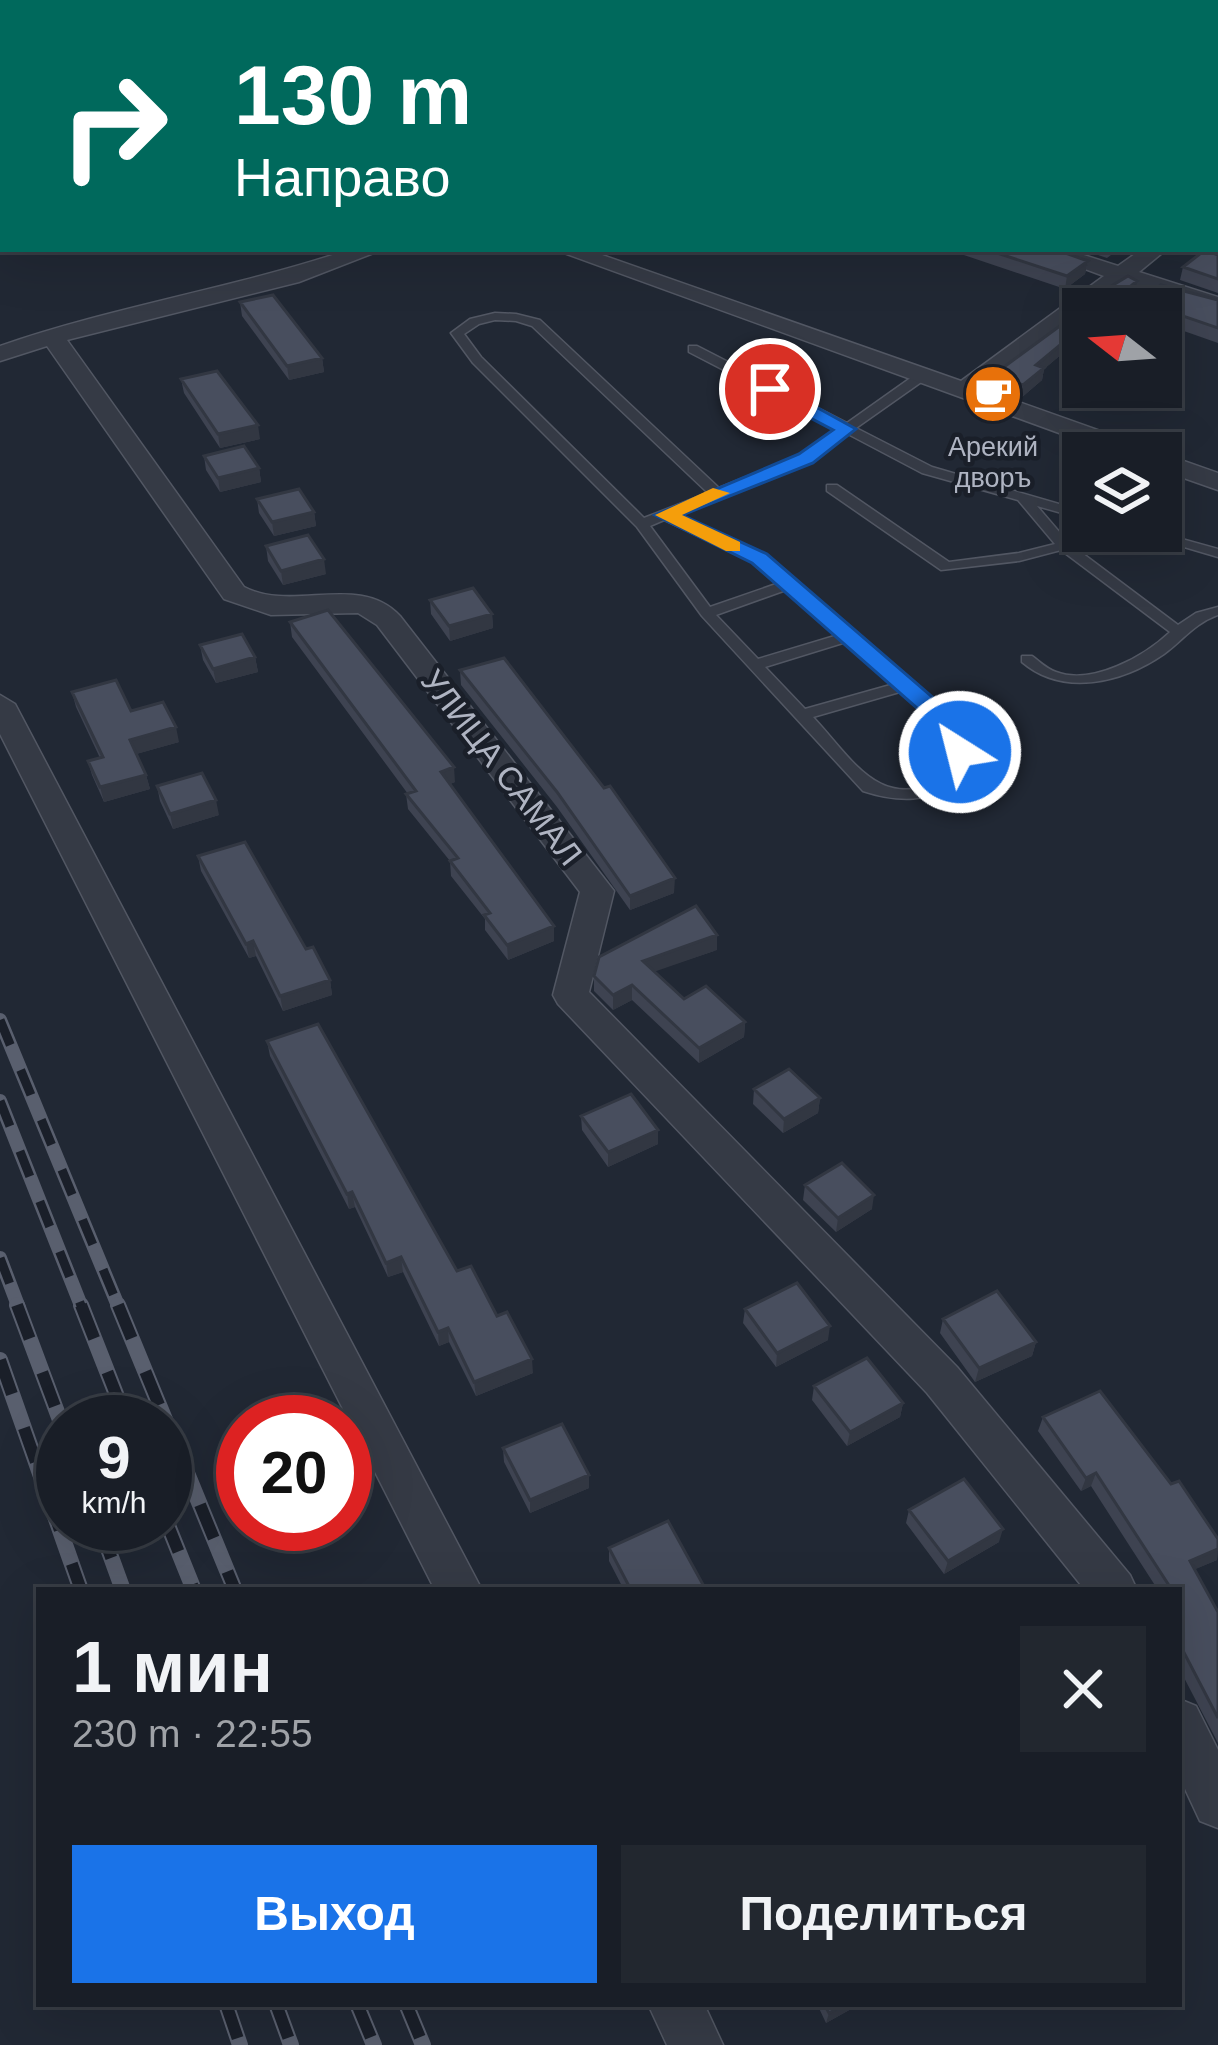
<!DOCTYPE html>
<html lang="ru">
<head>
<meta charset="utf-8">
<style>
	body { margin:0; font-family:Helvetica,sans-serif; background:#22272f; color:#f1f3f6; height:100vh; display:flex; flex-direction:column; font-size:45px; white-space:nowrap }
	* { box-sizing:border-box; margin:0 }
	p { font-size:39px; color:#9fa2a7 }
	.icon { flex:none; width:66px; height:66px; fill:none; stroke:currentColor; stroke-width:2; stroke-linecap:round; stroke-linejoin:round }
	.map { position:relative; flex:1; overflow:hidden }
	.drawer { position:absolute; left:36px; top:1587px; width:1146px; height:420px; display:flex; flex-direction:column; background:#191e27; border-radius:0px; box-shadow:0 12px 48px #0002,0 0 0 3px #373c44 }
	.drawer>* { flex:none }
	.banner { position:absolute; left:0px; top:0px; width:1218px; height:252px; box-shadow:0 12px 48px #0002,0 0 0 3px #373c44; background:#00695c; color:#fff; overflow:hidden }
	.needle { width:78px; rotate:287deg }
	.controls { position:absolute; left:1062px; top:288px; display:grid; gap:24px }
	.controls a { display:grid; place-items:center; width:120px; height:120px; border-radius:0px; background:#191e27; box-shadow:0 12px 48px #0002,0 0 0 3px #373c44; font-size:60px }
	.speed { position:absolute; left:36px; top:1395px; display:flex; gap:24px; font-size:60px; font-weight:700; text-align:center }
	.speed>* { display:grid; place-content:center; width:156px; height:156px; border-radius:50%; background:#191e27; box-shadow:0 12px 48px #0002,0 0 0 3px #373c44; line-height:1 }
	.speed small { font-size:30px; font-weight:400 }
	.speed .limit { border:18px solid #d22; background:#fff; color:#111 }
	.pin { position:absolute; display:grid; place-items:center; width:102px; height:102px; color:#fff; margin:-51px; border:6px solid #fff; border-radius:50%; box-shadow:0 3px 12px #0007 }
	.me { position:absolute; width:132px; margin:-66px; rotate:324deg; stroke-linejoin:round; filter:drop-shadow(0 0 9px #0008) }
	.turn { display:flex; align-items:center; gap:42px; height:252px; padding:0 36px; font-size:54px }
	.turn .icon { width:156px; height:156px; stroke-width:2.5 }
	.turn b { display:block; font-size:84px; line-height:102px }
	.round { display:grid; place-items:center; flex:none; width:126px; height:126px; border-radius:0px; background:#22272f }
	.headline { display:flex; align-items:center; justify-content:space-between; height:204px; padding:0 36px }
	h1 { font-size:72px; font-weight:700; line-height:90px }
	.cta { display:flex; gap:24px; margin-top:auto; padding:24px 36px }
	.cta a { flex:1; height:138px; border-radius:0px; background:#1a73e8; color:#fff; font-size:48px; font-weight:700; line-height:138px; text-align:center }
	.cta a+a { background:#22272f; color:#f1f3f6 }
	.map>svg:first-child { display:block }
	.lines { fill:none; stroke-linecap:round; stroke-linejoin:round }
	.service-casing { stroke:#525763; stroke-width:3 }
	.minor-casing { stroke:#525763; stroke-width:3 }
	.service { fill:#353a45; fill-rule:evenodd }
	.minor { fill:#353a45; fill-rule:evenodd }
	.rail-far1-casing { stroke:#595f6e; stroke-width:14 }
	.rail-casing { stroke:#595f6e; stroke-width:16 }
	.rail-far1 { stroke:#1a1f29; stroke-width:9; stroke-dasharray:27; stroke-linecap:butt }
	.rail { stroke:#1a1f29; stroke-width:12; stroke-dasharray:36; stroke-linecap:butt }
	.wall { fill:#3e4351 }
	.shaded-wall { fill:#323742 }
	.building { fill:#484e5e; stroke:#323742; stroke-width:3 }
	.route { fill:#1a73e8; stroke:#114b97; stroke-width:3 }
	.slow { fill:#f59e0b }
	.labels { text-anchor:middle; stroke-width:9; stroke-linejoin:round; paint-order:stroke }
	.far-poi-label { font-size:27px; fill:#afb4c2; stroke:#1a1f29 }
	.street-label { font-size:33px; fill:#afb4c2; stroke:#1a1f29 }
</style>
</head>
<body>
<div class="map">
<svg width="1218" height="2045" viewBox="0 0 1218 2045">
	<rect width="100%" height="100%" fill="#212834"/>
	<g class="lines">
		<g class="service-casing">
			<path id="service" d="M495,313l21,1 24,6 179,168 82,-33 37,-26 -149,-77v-6h8l150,77 72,-51h8v6l-71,50 76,39 151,44v8l-46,-13 30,35 38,-10h23l-54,16 104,78 18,-12 22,-6v8c-23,8 -35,25 -54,39 -42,29 -101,43 -142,8v-6h10c8,6 15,13 24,16 36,14 89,-16 114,-40l-109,-82 -42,11 -78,9 -114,-79v-6h10l112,77 70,-9 36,-9 -37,-44 -96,-27 -74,-39 -37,27 -135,54 88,41 185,160 19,36 -6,33c-34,16 -63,18 -99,6l-161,-175 -65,-89 -164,-164 -22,-30 19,-14zM495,320l21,1 16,5 176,167 -64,25 -163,-161 -17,-23 15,-10zM664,520l90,42 25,21 -69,24 -60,-81zM786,590l52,45 -80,24 -42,-44zM846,642l48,42 -89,25 -40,-42zM903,691c32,28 52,42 45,87 -69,35 -93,-16 -135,-61z
				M1130,531h23l65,18v8z"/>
		</g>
		<g class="minor-casing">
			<path id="minor" d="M255,0h19l2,3h-19z
				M1018,0h25l-27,3z
				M351,249h33l-85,33 -232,58 177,247c49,26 115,-15 156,29l214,275 -25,101 368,375 173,208 7,15h-52l-158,-197 -369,-389 -5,-9 27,-103 -203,-267 -19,-12 -87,2 -47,-16 -177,-253 -47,15v-15c115,-40 236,-58 351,-97z
				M553,249h32l376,132 143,-105 -73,-27h34l53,17 24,-17h25l-28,23 79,25v15l-93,-29 -42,26v5l-101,75 166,59 4,5h-38z
				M1161,453l57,20v17l-57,-20z
				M0,695l15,9 467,886h-47l-435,-856z
				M1179,1699l17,7 22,44v78l-18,-7 -21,-45z
				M648,2004h56l19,41h-56z"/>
		</g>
		<use href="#service" class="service"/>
		<use href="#minor" class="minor"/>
		<g class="rail-far1-casing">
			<path id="rail-far1" d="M0,1020l119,288
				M0,1101l82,207
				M0,1258l19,50"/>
		</g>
		<g class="rail-casing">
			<path id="rail" d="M17,1305l46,123
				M81,1305l46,117
				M118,1305l117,285
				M0,1360l81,230
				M165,1518l29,72
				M99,1524l24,66
				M226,2004l14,41
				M276,2004l15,41
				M357,2004l17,41
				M406,2004l17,41"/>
		</g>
		<use href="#rail-far1" class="rail-far1"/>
		<use href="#rail" class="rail"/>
	</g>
	<path class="wall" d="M937,0h43l-10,3h-26z
		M946,249h108l34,12 -3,13 -20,15z
		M1080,249h39l-12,9z
		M1218,255v38l-38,-13 3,-13z
		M1218,300v43l-57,-20v-14h-23l1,-8z
		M240,302l82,56 2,14 -35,8 -47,-64z
		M1083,309v27l-39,33 -2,11 -21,18 -30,-10 2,-13z
		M181,379l79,60 -40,9 -36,-55z
		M204,456l55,12 2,14 -41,10 -14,-22z
		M257,499l57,13 2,14 -42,10 -15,-23z
		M266,546l60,28 -43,11 -15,-24z
		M430,600l62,14 1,14 -43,13 -19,-27z
		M290,622l165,160 -5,2 104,157 -46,19 -23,-30v-11l-34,-43 -1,-15 -42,-52 -2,-15h2l-116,-157z
		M200,645l55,12 3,15 -42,11 -13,-23z
		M460,670l214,223 -44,17 -73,-103 -96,-122z
		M72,692l59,19 48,31 -43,12 10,21 4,14 -46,13 -12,-27 -4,-14 12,-3 -24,-51z
		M157,786l62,29 -46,14 -13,-28z
		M198,856l108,93 24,31 2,15 -49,16 -27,-55 -7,2 -48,-87z
		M717,950l-63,21 30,28 61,23 -1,15 -45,26 -67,-63 -19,10 -19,-19v-15z
		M267,1041l190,230 40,45 36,57 -57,23 -27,-54 -10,4 -36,-74 -15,5 -33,-70 -6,2 -79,-153z
		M754,1089l66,9 -2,15 -35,20 -30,-29z
		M581,1116l77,14v14l-50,23 -26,-37z
		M805,1185l67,24 -36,23 -33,-32z
		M745,1309l83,31 -52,27 -33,-44z
		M943,1319l93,23 -4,14 -57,26 -35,-49z
		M814,1386l89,17 -3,14 -53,29 -35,-46z
		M1043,1417l128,67 47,55 -1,21 -22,9 23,43v131l-39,-75v-78h-21l-67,-104 -10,5 -43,-60z
		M503,1448l86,27v13l-59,25 -26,-51z
		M909,1510l90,32 -55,32 -38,-51z
		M609,1548l97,42h-82l-15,-29z
		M817,2004h43l-34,19z"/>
	<path class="shaded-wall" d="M956,0h24l-10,3h-14z
		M1088,261l-3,13 -20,15 2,-13z
		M1137,281l-2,12 -19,16h-13z
		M1083,326v10l-39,33 -2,11 -21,18 2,-13 13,-20z
		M322,358l2,14 -35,8 -2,-14z
		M258,425l2,14 -40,9 -2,-14z
		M259,468l2,14 -41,10 -2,-14z
		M314,512l2,14 -42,10 -2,-14z
		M324,559l2,15 -43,11 -2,-14z
		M492,614l1,14 -43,13 -1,-15z
		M255,657l3,15 -42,11 -3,-14z
		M176,727l3,15 -46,13 -3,-15z
		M454,767l1,15 -13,5 -1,-15z
		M146,775l4,14 -46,13 -4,-15z
		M216,800l3,15 -46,14 -3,-15z
		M675,878l-1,15 -44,17v-14z
		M554,926v15l-46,19 -1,-15z
		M717,935v15l-75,26 1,-15z
		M253,941l3,15 -7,2 -3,-14z
		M330,980l2,15 -49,16 -3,-15z
		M632,985v15l-19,10v-15z
		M745,1022l-1,15 -45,26v-15z
		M820,1098l-2,15 -35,20 1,-14z
		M658,1130v14l-50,23v-15z
		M352,1192l3,15 -6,2 -2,-15z
		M874,1195l-2,14 -36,23 2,-14z
		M401,1257l2,15 -15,5 -2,-14z
		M830,1326l-2,14 -52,27 1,-14z
		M448,1328l1,14 -10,4 -1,-14z
		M1036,1342l-4,14 -57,26 4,-14z
		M532,1359l1,14 -57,23 -2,-14z
		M903,1403l-3,14 -53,29 3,-14z
		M1096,1473l-5,13 -10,5 5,-13z
		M589,1475v13l-59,25v-13z
		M1003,1529l-4,13 -55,32 4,-13z
		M1218,1549l-1,11 -33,14 6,-13z
		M845,2004h15l-34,19 3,-10z"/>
	<path class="building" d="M165,0h28l3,3h-30z
		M464,0h35l4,3h-53z
		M1086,0h132v76h-3v-73h-134z
		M1215,87l1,6 2,-1v70l-3,3z
		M985,249h69l34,12 -21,15z
		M1205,250l13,5v24l-35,-12z
		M1128,276l9,5 -34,28h-20l5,-4 2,-6z
		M1161,285l57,15v28l-79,-27z
		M273,295l49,63 -35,8 -47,-64z
		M1083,309v17l-47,39 8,3 -21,17 -30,-10z
		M217,371l41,54 -40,9 -37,-55z
		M244,446l15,22 -41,10 -14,-22z
		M299,489l15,23 -42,10 -15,-23z
		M308,535l16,24 -43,12 -15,-25z
		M473,588l19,26 -43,12 -19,-26z
		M328,610l126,157 -13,5 113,154 -47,19 -23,-30 6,-2 -40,-52 8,-3 -52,-64 10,-3 -126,-169z
		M242,634l13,23 -42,12 -13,-24z
		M504,658l100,130 6,-2 65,92 -45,18 -73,-104 -97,-122z
		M116,680l15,31 32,-9 13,25 -46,13 16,35 -46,12 -12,-26 15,-4 -31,-65z
		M202,773l14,27 -46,14 -13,-28z
		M245,842l61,107 7,-2 17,33 -50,16 -27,-55 -7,3 -48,-88z
		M696,906l21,29 -74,26 41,38 22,-13 39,36 -46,26 -67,-63 -19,10 -19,-19 5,-19z
		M318,1024l139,247 14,-5 26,50 10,-4 25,47 -58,23 -26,-54 -10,4 -37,-75 -15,6 -34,-71 -5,2 -80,-153z
		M789,1069l31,29 -36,21 -30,-30z
		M631,1094l27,36 -50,22 -27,-36z
		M842,1163l32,32 -36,23 -33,-33z
		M797,1283l33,43 -53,27 -32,-44z
		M997,1291l39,51 -57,26 -36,-49z
		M867,1358l36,45 -53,29 -36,-46z
		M1100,1391l71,93 8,-3 39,58v10l-28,12 28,51v106l-39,-75v-53h-7l-76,-117 -10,5 -43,-61z
		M562,1424l27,51 -59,25 -27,-52z
		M964,1479l39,50 -55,32 -39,-51z
		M668,1521l38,69h-75l-22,-42z
		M824,2004h21l-16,9z"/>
	<path class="route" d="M763,385h13l80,44 -43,34 -131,52 85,39 185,160 20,38 -3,5h-17l-18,-34 -182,-160 -97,-48 144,-61 34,-24 -70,-37z"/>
	<path class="slow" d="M713,488l17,5 -48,22 58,27v9h-14l-71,-36z"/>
	<defs>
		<g id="cafe-disc" transform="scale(3)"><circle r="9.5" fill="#e8710a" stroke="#1a1f29"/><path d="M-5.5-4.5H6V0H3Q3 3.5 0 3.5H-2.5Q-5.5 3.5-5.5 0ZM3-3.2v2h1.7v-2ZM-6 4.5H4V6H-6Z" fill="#fff"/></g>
	</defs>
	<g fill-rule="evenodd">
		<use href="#cafe-disc" x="993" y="394"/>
	</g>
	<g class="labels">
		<g class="far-poi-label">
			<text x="993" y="456">Арекий<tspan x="993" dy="31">дворъ</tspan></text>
		</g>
		<g class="street-label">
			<text transform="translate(502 767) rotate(52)" y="12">УЛИЦА САМАЛ</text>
		</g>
	</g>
</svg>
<div class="controls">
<a><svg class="needle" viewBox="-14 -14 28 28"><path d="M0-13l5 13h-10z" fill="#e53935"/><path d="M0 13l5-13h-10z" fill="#9fa2a7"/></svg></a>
<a><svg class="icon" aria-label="layers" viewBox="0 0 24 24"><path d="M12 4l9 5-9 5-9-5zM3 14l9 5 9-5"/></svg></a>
</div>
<div class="speed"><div>9<small>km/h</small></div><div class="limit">20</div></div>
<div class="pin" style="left:770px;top:389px;background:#d93025"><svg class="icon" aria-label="arrive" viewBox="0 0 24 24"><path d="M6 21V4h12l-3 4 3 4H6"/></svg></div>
<svg class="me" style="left:960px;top:752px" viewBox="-20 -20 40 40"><circle r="17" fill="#1a73e8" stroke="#fff" stroke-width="3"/><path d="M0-11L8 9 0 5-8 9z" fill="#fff"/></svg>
<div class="banner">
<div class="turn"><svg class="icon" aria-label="right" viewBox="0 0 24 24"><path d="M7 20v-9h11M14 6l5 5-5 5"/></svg><div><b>130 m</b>Направо</div></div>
</div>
<section class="drawer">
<div class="headline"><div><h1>1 мин</h1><p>230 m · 22:55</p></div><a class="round"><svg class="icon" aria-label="close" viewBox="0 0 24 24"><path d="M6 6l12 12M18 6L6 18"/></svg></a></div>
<div class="cta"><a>Выход</a><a>Поделиться</a></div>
</section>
</div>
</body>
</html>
